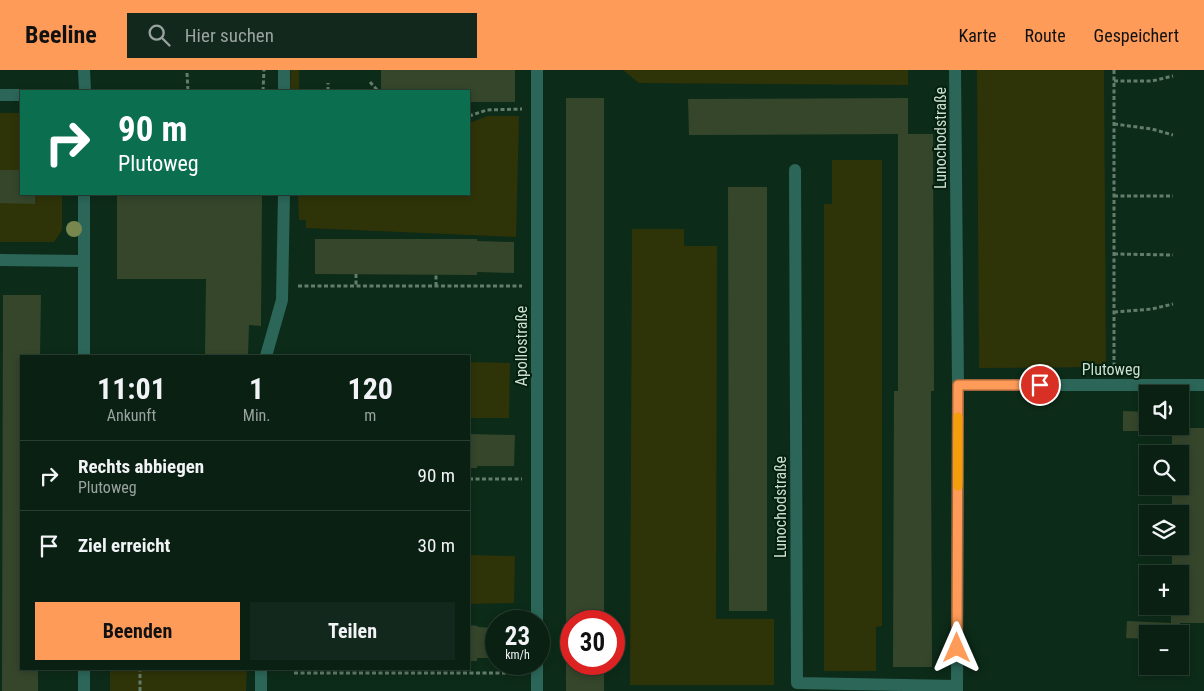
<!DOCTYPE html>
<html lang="de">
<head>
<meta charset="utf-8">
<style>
	body { margin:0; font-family:"Roboto Condensed",sans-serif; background:#13281c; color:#f1f3f6; height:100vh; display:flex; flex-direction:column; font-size:19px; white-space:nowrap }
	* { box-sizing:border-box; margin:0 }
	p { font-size:16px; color:#99a3a0 }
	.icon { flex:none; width:28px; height:28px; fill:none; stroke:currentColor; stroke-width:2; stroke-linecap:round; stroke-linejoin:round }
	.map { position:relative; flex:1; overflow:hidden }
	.details { position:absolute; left:20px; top:285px; width:450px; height:315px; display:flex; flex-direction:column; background:#0a2013; border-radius:0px; box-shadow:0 2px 8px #0003,0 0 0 1px #2a3e33 }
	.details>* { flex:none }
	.top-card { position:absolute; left:20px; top:20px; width:450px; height:105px; border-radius:0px; box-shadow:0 2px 8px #0003,0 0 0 1px #2a3e33; background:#0b6e4f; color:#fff; overflow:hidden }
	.buttons { position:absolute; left:1139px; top:315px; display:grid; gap:10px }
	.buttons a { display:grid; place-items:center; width:50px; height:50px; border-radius:0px; background:#0a2013; box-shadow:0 2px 8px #0003,0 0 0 1px #2a3e33; font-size:25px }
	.speed { position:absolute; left:485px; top:540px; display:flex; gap:10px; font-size:25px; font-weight:700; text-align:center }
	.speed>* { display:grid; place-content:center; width:65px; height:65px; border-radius:50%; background:#0a2013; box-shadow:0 2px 8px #0003,0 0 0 1px #2a3e33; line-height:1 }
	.speed small { font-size:12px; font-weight:400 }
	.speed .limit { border:8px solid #d22; background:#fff; color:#111 }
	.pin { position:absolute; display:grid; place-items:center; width:42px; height:42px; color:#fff; margin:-21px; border:2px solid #fff; border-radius:50%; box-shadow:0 1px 5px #0007 }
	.me { position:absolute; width:55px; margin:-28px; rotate:0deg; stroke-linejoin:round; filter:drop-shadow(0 0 4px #0008) }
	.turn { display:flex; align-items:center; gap:18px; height:105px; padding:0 15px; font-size:22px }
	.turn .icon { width:65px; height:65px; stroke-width:2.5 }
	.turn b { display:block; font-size:35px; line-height:42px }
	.eta { display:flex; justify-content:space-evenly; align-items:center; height:85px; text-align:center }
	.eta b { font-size:30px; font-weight:700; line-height:35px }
	.cta { display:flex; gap:10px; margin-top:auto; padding:10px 15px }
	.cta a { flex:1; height:58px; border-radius:0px; background:#fe9b59; color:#111; font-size:20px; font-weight:700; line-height:58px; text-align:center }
	.cta a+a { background:#13281c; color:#f1f3f6 }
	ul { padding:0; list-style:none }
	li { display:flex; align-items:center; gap:15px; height:70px; padding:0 15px; border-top:1px solid #2a3e33 }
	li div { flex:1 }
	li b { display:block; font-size:19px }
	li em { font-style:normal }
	header { display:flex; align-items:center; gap:30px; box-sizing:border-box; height:70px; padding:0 25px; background:#fe9b59; color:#111 }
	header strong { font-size:24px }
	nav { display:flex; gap:28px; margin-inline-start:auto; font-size:18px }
	.search { width:350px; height:45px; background:#13281c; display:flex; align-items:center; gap:12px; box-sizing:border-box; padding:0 18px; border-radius:0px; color:#99a3a0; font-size:19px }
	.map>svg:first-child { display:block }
	.green { fill:#2f3308 }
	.building { fill:#35462b }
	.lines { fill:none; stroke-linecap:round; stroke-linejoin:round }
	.path { stroke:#637c6c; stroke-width:3; stroke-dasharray:4 2.5; stroke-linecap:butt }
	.minor { stroke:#2b6658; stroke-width:12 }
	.tree { fill:#76884e }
	.route-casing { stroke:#a5653a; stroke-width:12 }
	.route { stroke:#fe9b59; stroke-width:9 }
	.slow { stroke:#f59e0b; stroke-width:9 }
	.labels { text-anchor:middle; stroke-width:4; stroke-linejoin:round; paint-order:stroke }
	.street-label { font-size:16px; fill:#cdded2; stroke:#042110 }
</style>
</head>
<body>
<header>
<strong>Beeline</strong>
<div class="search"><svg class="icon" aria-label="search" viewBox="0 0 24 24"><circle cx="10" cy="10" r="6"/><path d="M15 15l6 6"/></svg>Hier suchen</div>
<nav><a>Karte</a><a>Route</a><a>Gespeichert</a></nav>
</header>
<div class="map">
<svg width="1204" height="621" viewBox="0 0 1204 621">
	<rect width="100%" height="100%" fill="#0d2b19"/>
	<path class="green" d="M291,0h8v21h-9z
		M623,0h285v15l-269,-2z
		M977,0h127l2,297 -127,1z
		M0,43h21v81h41v36l-8,12h-54z
		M488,46h31l-3,121 -210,-9v-8h-7l-1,-26h171v-71z
		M832,90h50v466l-6,1v44h-52v-467h8z
		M632,159h52v17h33l-1,373h58v66h-144z
		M469,292l41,1 -1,55h-40z
		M469,485l46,1 -1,47 -45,1z
		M110,599h137l-1,22h-136z"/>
	<path class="building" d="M381,0h134v32h-46v-11h-88z
		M566,28h38v523h-33v43h33v27h-38z
		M908,28v36h25l1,257h-3v59l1,217h-39l1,-276h4v-257l-209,1 -1,-36z
		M0,100h21v24h14v10l-35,-1z
		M728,117h39v424h-38z
		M117,124h145l-1,132 -12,-1 -1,31h-43l1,-77h-89z
		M315,169h162v2l37,1v31l-37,-1v3l-162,-1z
		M3,225h38l-1,61h-19v313h17v22h-36z
		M1123,341l25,1v14h29v2h27v195h-24v11h-32v5l-22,-1 1,-17 44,2v-17h9v-32h-8v-28h8v-32h-8v-28h8v-32h-8v-23h-49z
		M469,364l46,1 -1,31h-37v2h-8z
		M469,555l9,1v1l18,1v30h-19v3h-8z"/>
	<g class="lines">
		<path class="path" d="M1114,0v299
			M187,3l1,18
			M1114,11h38l21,-5
			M370,12l8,9
			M263,21l1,-21
			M328,21v-8
			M469,46l18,-6 35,-1
			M1114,54l38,5 21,6
			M1114,126h59
			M1114,184l59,1
			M356,204v12
			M298,216h224
			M436,216v-11
			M1114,242l38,-3 21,-5
			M469,409h53
			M294,603h227
			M140,621v-22"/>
		<path class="minor" d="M84,0l1,21
			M955,0l3,315 -1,306
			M284,21v-21
			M0,25h21
			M795,100l2,513 160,3
			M0,190l84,1
			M84,286v-162
			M266,286l16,-56 2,-106
			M958,315h246
			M537,551v-551
			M84,621v-22
			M261,621v-22
			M537,621v-27"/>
	</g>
	<circle class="tree" cx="74" cy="159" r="8"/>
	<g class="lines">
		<g class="route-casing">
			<path id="route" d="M957,578l1,-263h82"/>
		</g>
		<use href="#route" class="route"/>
		<path class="slow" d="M958,416v-69"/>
	</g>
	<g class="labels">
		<g class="street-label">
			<text transform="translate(940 68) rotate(-90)" y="6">Lunochodstraße</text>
			<text transform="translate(521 276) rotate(-90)" y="6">Apollostraße</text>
			<text x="1111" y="305">Plutoweg</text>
			<text transform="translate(780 437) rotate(-90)" y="6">Lunochodstraße</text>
		</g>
	</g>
</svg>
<div class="buttons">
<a><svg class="icon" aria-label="sound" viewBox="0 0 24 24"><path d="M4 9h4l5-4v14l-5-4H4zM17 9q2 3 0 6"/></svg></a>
<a><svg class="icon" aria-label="search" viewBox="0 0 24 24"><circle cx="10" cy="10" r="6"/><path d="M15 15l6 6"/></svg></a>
<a><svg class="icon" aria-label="layers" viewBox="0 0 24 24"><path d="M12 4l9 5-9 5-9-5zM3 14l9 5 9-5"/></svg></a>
<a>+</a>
<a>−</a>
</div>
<div class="speed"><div>23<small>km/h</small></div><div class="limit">30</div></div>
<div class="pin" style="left:1040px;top:315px;background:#d93025"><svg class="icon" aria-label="arrive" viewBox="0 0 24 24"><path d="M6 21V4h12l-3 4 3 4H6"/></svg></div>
<svg class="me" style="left:957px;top:578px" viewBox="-20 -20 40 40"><path d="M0-17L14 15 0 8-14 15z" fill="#fe9b59" stroke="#fff" stroke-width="4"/></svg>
<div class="top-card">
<div class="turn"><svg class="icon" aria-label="right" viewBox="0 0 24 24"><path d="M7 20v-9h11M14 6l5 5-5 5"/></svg><div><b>90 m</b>Plutoweg</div></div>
</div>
<section class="details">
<div class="eta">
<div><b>11:01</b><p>Ankunft</p></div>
<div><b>1</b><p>Min.</p></div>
<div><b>120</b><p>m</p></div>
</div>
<ul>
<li><svg class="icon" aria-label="right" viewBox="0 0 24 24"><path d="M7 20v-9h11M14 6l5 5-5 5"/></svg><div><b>Rechts abbiegen</b><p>Plutoweg</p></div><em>90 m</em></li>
<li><svg class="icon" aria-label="arrive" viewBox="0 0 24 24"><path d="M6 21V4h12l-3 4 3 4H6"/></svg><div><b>Ziel erreicht</b></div><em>30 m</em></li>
</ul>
<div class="cta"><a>Beenden</a><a>Teilen</a></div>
</section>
</div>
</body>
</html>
